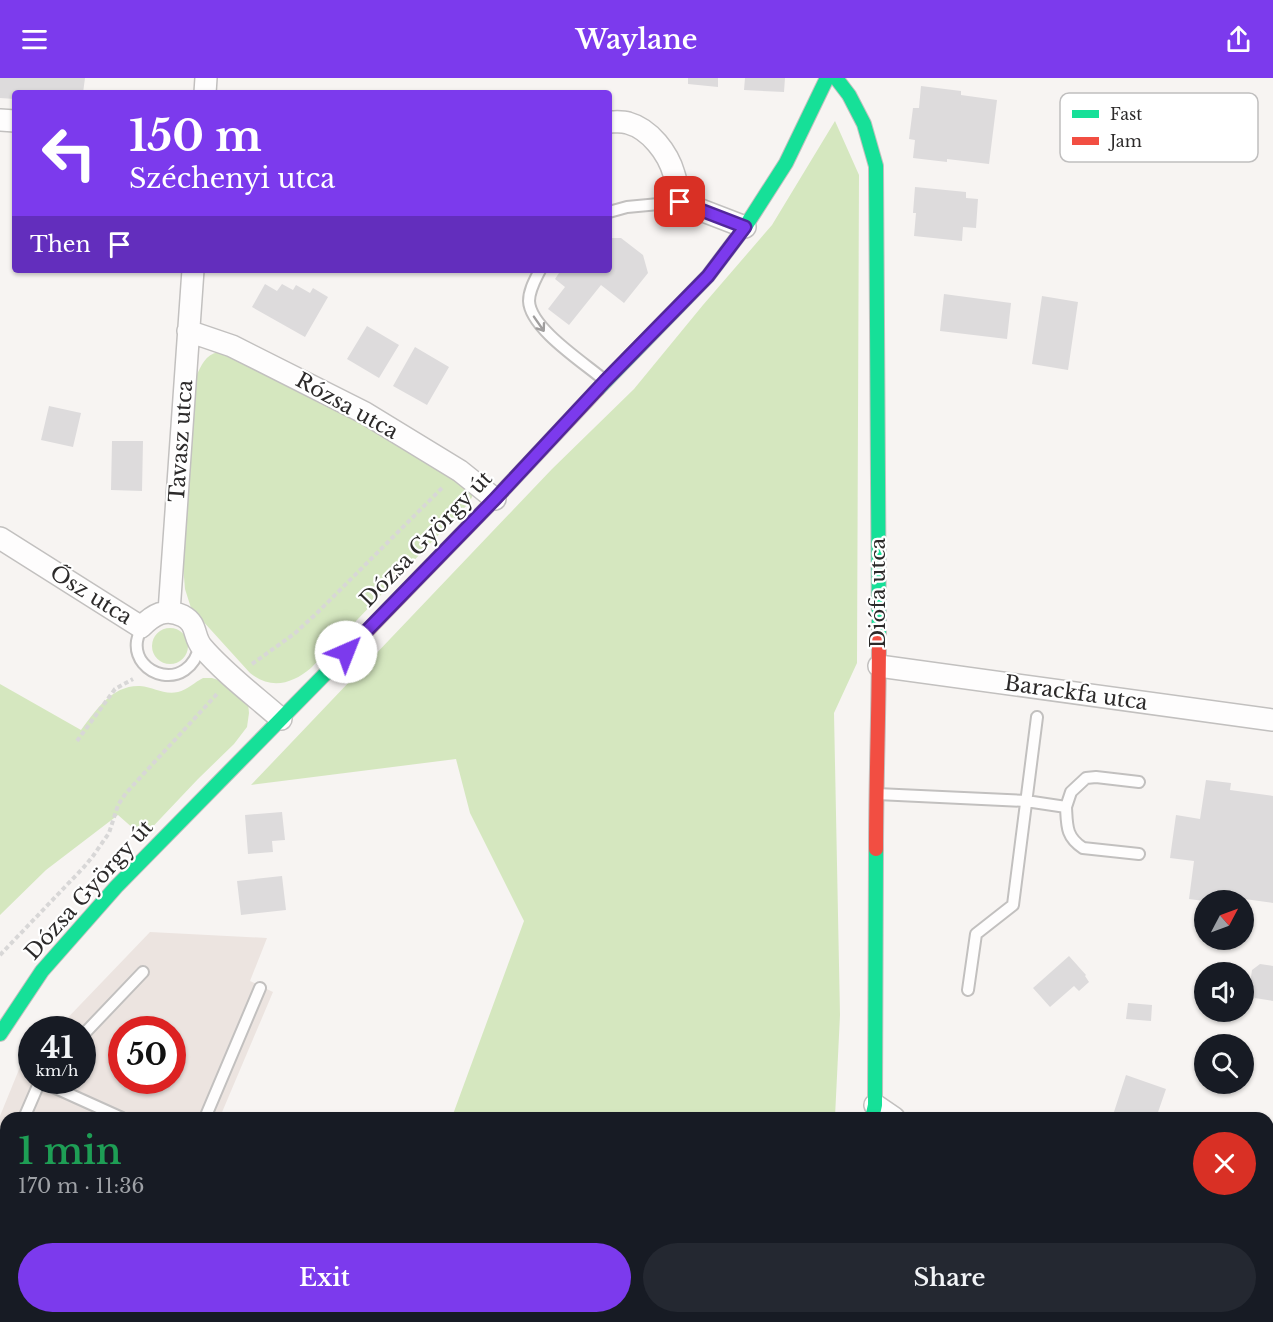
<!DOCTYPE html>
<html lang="en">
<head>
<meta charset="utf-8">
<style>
	body { margin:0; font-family:"Libre Baskerville",serif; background:#242831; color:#f1f3f6; height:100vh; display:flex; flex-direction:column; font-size:22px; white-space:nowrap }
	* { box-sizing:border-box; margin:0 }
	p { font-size:20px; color:#9ea1a6 }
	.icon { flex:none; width:33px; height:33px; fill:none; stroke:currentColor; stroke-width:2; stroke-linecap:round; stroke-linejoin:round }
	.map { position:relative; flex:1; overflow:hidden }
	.details { position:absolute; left:0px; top:1034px; width:1274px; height:212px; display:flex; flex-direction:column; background:#171b24; border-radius:18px 18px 0 0; box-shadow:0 2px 4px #0004 }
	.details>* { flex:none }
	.banner { position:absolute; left:12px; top:12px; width:600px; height:183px; border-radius:6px; box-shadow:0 2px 4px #0004; background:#7c3aed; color:#fff; overflow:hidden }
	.needle { width:39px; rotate:49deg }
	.fabs { position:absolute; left:1194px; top:812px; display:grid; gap:12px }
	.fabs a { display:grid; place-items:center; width:60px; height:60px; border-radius:50%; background:#171b24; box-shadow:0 2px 4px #0004; font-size:30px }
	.speed { position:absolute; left:18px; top:938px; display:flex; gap:12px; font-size:30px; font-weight:700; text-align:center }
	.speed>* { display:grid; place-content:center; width:78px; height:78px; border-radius:50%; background:#171b24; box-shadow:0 2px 4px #0004; line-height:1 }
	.speed small { font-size:15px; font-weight:400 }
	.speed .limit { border:9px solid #d22; background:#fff; color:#111 }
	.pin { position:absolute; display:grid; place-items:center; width:51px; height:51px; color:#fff; margin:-26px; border-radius:12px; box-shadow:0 3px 9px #0006 }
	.me { position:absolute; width:66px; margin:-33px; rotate:44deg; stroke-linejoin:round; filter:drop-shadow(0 0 4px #0008) }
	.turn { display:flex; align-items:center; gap:21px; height:126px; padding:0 18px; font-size:27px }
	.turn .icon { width:78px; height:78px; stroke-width:2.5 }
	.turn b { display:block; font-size:42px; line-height:51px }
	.then { display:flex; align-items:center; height:57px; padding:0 18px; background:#0003; gap:12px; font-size:22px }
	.round { display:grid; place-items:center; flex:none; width:63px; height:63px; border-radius:32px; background:#242831 }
	.summary { display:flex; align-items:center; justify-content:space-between; height:102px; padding:0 18px }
	h1 { font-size:36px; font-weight:600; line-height:45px; color:#1e9e55 }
	.button { display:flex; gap:12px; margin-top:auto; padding:12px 18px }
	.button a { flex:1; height:69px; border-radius:36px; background:#7c3aed; color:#fff; font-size:24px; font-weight:600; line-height:69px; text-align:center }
	.button a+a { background:#242831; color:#f1f3f6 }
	header { display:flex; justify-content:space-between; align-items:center; height:78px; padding:0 18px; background:#7c3aed; color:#fff; font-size:27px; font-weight:600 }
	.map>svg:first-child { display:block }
	.built { fill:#ece4e0; fill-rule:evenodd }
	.green { fill:#d5e7bf }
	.building { fill:#dddbdc }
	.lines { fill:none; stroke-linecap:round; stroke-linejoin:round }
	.lane-casing { stroke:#c2c0bf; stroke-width:14 }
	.street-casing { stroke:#c2c0bf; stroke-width:24 }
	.fast-casing { stroke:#c2c0bf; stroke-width:16 }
	.jam-casing { stroke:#c2c0bf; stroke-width:16 }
	.path { stroke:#d8d7d7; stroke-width:4; stroke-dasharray:4.5 3; stroke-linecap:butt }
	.lane { stroke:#fefdfd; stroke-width:10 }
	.street { stroke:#fefdfd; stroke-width:21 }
	.fast { stroke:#16e098; stroke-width:14 }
	.jam { stroke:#f24e42; stroke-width:14 }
	.oneway { stroke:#a09e9e }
	.route-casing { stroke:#51269a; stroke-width:15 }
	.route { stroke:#7c3aed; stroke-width:10 }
	.labels { text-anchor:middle; stroke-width:4.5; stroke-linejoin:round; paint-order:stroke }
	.street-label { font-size:21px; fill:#2c2a2a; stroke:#fff }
	.key { fill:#fff; stroke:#c0bfbf; stroke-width:1.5 }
	.key-label { font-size:16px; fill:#2c2a2a }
</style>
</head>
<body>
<header><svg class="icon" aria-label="menu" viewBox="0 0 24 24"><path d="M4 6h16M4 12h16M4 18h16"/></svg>Waylane<svg class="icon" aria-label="share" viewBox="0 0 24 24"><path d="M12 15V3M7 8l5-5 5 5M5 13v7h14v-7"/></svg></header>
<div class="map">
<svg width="1273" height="1244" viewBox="0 0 1273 1244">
	<rect width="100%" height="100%" fill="#f7f4f2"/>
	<path class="built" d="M150,854l117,6 -17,43 23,11 -53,125 -214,1v199h189l12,5h-207v-206l20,-49 11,-12 1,25h50v-51h-25zM122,951h50v51h-50z"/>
	<path class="green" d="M835,43l24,54 -2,488 -23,50 6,302 -5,102h-383l72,-196 -54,-108 -14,-54 -205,26 301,-316 82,-80 69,-84 69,-80z
		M218,274l17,3 200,107 37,31v4l-3,6 -158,165c-19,16 -40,22 -61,5l-59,-65 -6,-19 -2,-24 13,-189c6,-11 9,-21 22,-24z
		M152 568a18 18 0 1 1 36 0a18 18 0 1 1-36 0Z
		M203,600h9l22,7 14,18 1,10 -2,14 -13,17 -36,35 -55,58 -25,-22 -72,55 -46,45v-231l81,46c15,-20 31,-45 59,-44 14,1 23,9 38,6 9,-2 17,-10 25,-14z
		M379,1239h462l1,5h-465z"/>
	<path class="building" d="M0,0h85l-2,15h-68v6l-15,-1z
		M688,0h30v9l-30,-3z
		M745,0h40l-1,14 -40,-2z
		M921,8l40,5v4l36,5 -8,64 -42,-5v3l-34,-4 2,-18 -6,-1 4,-31h6z
		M915,109l51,5v6l12,1 -2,29 -13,-1 -1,14 -48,-5 2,-23h-3z
		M609,160h12l22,17 5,18 -24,30 -23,-18 -32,40 -21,-16 17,-22 -10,-8 6,-9h48z
		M265,206l12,7 5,-7 11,6 3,-5 14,8 3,-5 15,9 -23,40 -53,-30z
		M944,216l67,9 -4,36 -67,-8z
		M1042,218l36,6 -10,68 -36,-6z
		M367,248l32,19 -20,33 -32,-19z
		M415,269l34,20 -22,38 -34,-19z
		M49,328l32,7 -8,34 -32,-7z
		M112,363h31l-1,50 -31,-1z
		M1206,702l25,3 -1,7 43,6v107l-58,-8v5h-11v1l-15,-2 5,-38 -24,-3 6,-43 24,4z
		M282,734l3,28 -13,1 1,11 -25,2 -3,-39z
		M282,798l4,34 -45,5 -4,-34z
		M1069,878l17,19 -1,1 4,6 -10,9 -5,-5 -24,21 -17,-19z
		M1260,886l13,2v35l-18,-3 -6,-8 3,-20z
		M1128,925l24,2 -1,16 -25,-2z
		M1126,997l40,14 -10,29h-44z
		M1268,1135l5,3v65l-5,-4z
		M991,1239h88v5h-88z"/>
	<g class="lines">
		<g class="lane-casing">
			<path id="lane" d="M609,134l18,-5 53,-5
				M540,192c-5,10 -11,20 -11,31 1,27 54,61 74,78
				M141,549c-1,4 -3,9 -4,14 -5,35 52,53 63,4
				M877,716l149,7 40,6 5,-15 15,-14 10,-1 43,5
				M1066,729c1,19 0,30 17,41l56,6
				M968,912l8,-56 37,-29 24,-188
				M82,958l61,-64
				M24,1040l16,-37 82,37
				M205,1040l55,-130
				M0,1093l6,-13
				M0,1222l6,3
				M38,1239l11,5
				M77,1244l3,-5
				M119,1244l2,-5"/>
		</g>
		<g class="street-casing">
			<path id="street" d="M205,15l1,-15
				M0,42l15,1
				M609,44c6,0 13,-1 19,1 22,6 40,30 46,51 3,9 4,18 6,28l65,25
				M188,253l44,15 133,67 95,58 35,28
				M0,460l141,89c12,-12 24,-20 42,-11 15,8 10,21 19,31 23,27 53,49 79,72
				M169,534l24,-342
				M879,588l394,54
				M875,1027l19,13
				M1203,1239l8,5
				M862,1244v-5"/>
		</g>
		<g class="fast-casing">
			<path id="fast" d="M836,0l13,17 15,29 12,42 3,471
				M598,311l110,-113 37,-49 41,-64 41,-85
				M0,956l42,-63 74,-84 214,-218
				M872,1040l3,-13 1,-256"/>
		</g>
		<g class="jam-casing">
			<path id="jam" d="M330,591l165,-170 103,-110
				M876,771c0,-71 3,-141 3,-212"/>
		</g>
		<path class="path" d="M252,586l42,-30 22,-20 128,-128
			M77,663l38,-52 18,-10
			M0,877l84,-88 9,-11 16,-23 9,-28 8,-12 91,-99"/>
		<use href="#lane" class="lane"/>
		<use href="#street" class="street"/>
		<use href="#fast" class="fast"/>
		<use href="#jam" class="jam"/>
	</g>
	<defs><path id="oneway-shaft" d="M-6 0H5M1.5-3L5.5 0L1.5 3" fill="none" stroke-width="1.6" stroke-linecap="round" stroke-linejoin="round" transform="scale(1.5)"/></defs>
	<use class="oneway" href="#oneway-shaft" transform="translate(539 246) rotate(55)"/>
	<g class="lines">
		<g class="route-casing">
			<path id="route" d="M346,574l149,-153 110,-118 103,-105 37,-49 -65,-25"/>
		</g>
		<use href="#route" class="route"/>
	</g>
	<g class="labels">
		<g class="street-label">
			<text transform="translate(347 328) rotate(29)" y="7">Rózsa utca</text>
			<text transform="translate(181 363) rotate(-86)" y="7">Tavasz utca</text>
			<text transform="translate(426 461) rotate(-46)" y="7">Dózsa György út</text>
			<text transform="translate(878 515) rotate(-90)" y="7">Diófa utca</text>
			<text transform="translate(91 517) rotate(32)" y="7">Ősz utca</text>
			<text transform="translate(1076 615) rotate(8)" y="7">Barackfa utca</text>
			<text transform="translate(89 812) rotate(-48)" y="7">Dózsa György út</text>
		</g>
	</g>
	<rect x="1060" y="15" width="198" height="69" rx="9" class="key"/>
	<rect x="1072" y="32" width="27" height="8" fill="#16e098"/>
	<rect x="1072" y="59" width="27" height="8" fill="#f24e42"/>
	<g class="key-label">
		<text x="1110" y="42">Fast</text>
		<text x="1110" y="69">Jam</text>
	</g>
</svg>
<div class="fabs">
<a><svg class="needle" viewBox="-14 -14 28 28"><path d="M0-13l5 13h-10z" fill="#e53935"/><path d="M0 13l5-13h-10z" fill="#9ea1a6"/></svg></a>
<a><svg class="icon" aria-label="sound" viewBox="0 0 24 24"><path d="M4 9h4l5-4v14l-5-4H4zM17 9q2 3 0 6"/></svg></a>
<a><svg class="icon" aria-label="search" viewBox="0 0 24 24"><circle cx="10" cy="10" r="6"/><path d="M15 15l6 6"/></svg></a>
</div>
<div class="speed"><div>41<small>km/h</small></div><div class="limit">50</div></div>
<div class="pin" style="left:680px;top:124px;background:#d93025"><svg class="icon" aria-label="arrive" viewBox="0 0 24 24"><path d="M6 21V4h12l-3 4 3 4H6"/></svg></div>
<svg class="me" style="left:346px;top:574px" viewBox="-20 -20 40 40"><circle r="19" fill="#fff"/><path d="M0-13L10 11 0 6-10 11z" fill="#7c3aed"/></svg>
<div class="banner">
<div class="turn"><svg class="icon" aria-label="left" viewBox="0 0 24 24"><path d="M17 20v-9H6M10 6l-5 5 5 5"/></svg><div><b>150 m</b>Széchenyi utca</div></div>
<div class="then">Then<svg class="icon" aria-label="arrive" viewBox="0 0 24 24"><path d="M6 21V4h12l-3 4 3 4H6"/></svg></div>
</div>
<section class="details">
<div class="summary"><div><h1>1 min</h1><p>170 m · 11:36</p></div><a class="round" style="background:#d93025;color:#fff"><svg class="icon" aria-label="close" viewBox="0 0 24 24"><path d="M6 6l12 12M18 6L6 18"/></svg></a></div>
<div class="button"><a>Exit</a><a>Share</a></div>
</section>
</div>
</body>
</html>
